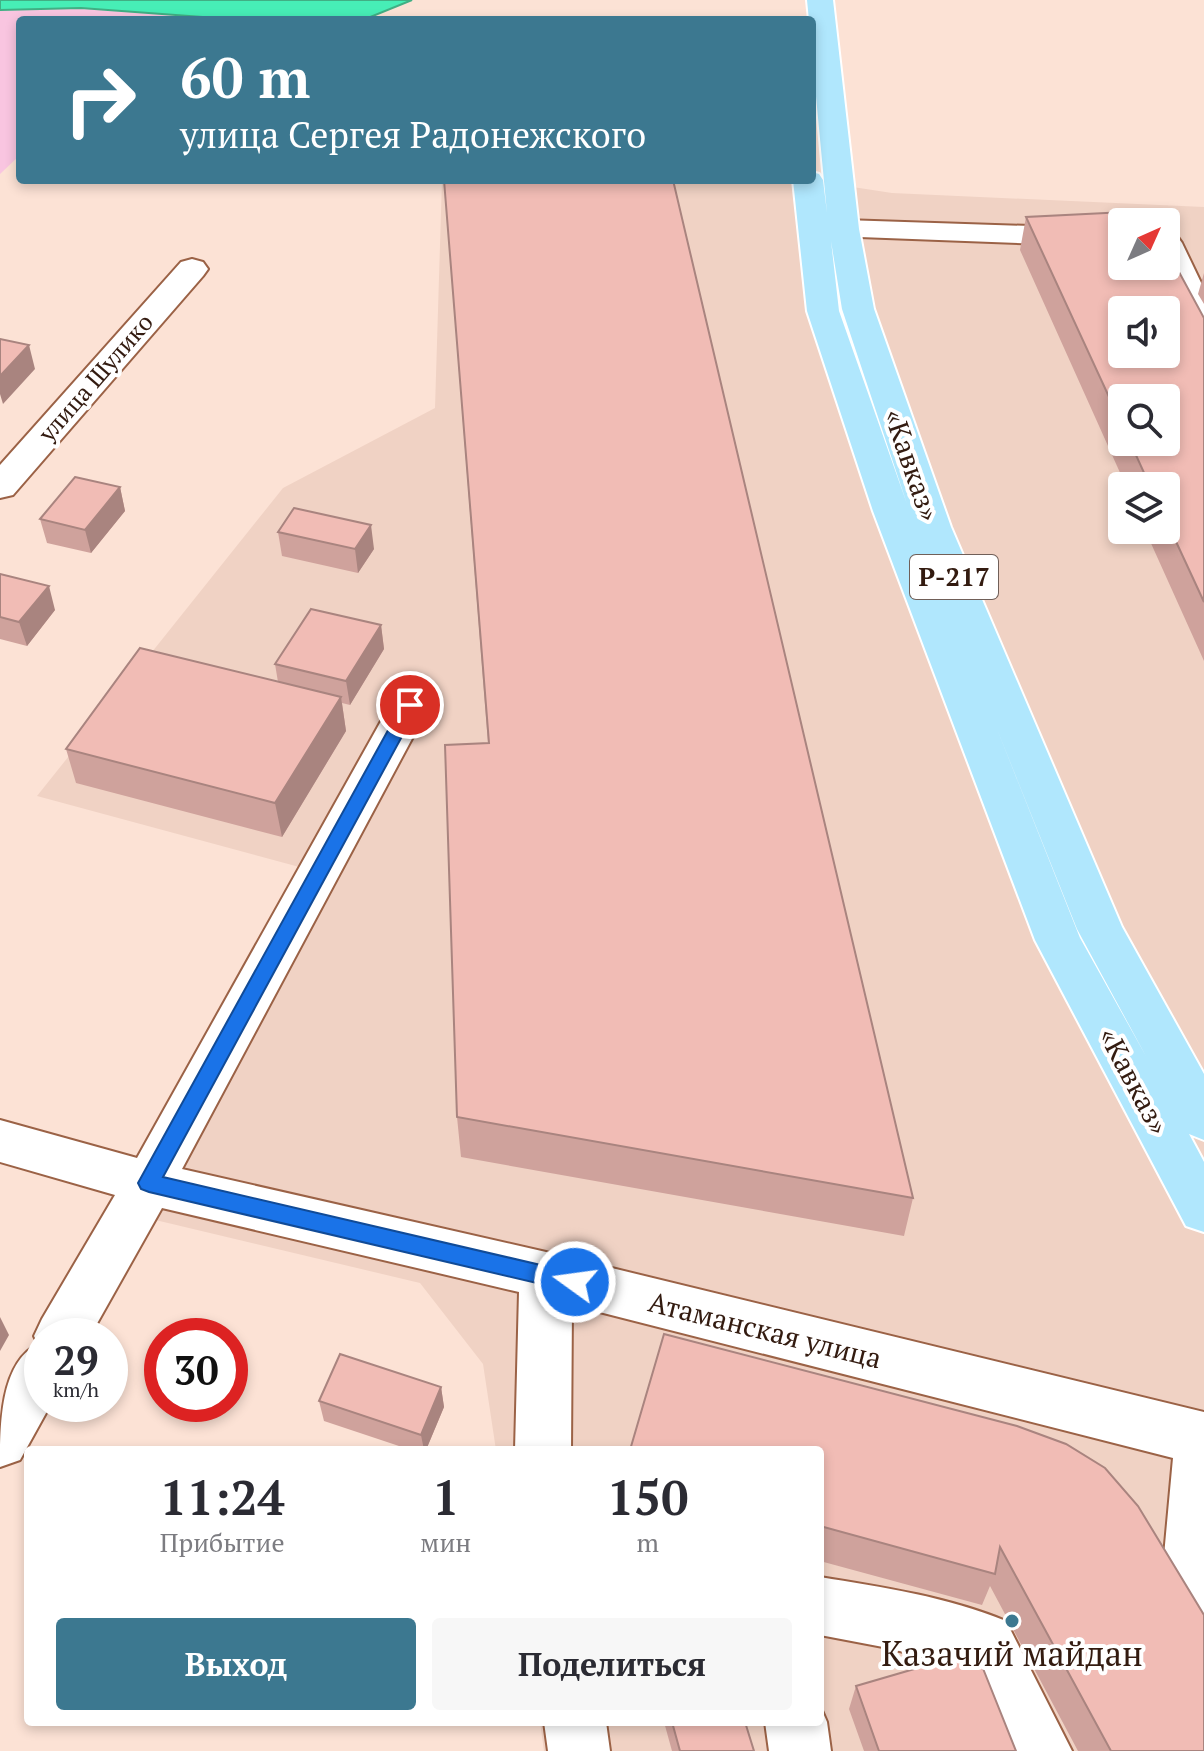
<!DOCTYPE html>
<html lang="ru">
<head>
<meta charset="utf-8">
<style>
	body { margin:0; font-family:"PT Serif",serif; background:#f7f7f7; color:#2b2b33; height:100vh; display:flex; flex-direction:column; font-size:30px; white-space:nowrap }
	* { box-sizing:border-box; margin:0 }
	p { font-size:26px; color:#7c7c81 }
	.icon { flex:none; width:44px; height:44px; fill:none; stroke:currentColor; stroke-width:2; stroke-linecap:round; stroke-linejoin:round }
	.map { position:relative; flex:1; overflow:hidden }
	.details { position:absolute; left:24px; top:1446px; width:800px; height:280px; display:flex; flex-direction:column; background:#fff; border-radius:8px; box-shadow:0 4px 12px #0003 }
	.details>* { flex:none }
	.guide { position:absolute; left:16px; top:16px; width:800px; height:168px; border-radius:8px; box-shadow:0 4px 12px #0003; background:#3c7890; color:#fff; overflow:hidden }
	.needle { width:52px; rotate:45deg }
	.tools { position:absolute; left:1108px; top:208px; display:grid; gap:16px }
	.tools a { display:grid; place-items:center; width:72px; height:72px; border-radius:8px; background:#fff; box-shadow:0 4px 12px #0003; font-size:40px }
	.speed { position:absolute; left:24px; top:1318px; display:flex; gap:16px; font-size:40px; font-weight:700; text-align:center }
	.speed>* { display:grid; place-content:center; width:104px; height:104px; border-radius:50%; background:#fff; box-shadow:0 4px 12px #0003; line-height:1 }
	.speed small { font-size:20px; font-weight:400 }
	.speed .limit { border:12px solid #d22; background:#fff; color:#111 }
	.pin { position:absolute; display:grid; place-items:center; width:68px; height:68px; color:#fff; margin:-34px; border:4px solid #fff; border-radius:50%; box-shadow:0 2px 8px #0007 }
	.me { position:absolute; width:88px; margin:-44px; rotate:284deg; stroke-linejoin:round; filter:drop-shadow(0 0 6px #0008) }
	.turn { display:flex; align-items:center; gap:28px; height:168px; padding:0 32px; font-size:36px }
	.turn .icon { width:104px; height:104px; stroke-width:2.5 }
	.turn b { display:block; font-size:56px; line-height:68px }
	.eta { display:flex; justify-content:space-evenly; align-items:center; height:136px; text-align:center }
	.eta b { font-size:48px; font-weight:800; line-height:56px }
	.button { display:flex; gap:16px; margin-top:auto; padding:16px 32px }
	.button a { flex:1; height:92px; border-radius:8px; background:#3c7890; color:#fff; font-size:32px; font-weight:800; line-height:92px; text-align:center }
	.button a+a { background:#f7f7f7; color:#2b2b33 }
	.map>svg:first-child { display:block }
	.built { fill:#f0d2c4; fill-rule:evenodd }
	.green { fill:#f9c5e0 }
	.water { fill:#47eeb6; stroke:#41af84; stroke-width:2 }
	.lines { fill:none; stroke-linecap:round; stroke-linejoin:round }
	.minor-casing { stroke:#9b6246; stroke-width:4 }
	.major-casing { stroke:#fff; stroke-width:4 }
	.minor { fill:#fff; fill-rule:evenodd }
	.major { fill:#b0e7fd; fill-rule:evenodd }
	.wall { fill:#cfa29c; fill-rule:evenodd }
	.shaded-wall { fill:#a9847f }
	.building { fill:#f1bcb5; stroke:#a9847f; stroke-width:2; fill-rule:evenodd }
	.route { fill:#1a73e8; stroke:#114b97; stroke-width:2 }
	.poi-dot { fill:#3c7890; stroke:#fff; stroke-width:3 }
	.labels { text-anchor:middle; stroke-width:8; stroke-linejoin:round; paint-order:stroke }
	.far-street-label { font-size:24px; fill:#331b10; stroke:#fff }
	.shield { fill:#fff; stroke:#705f58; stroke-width:2 }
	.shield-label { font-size:26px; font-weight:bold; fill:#331b10 }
	.street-label { font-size:28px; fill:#331b10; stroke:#fff }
	.near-poi-label { font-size:34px; fill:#331b10; stroke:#fff }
</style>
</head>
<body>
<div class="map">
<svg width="1204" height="1751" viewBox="0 0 1204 1751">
	<rect width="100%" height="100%" fill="#fce2d5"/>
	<path class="built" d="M442,180h365l85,13 312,14v1544h-660l-4,-29h280v-272h-324l-13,-86 -63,-81 -273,-65 193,-340 -303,-82 246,-308 152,-80zM1122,222h44v44h-44zM1122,310h44v44h-44zM1122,398h44v44h-44zM1122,486h44v44h-44z"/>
	<path class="green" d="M81,8l162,12h-223v135l-20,19v-164z"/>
	<path class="water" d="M0,0h412l-49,20h-120l-162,-12 -81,2z"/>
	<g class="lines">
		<g class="minor-casing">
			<path id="minor" d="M844,220l278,9v18l-289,-11 -4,-7 4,-7z
				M1166,234l11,2 5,7 22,46v44l-12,-3 -4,-7 -27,-57h5z
				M192,259l11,3 5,7 -5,7 -190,219 -13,3v-33l181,-203z
				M410,691l14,4 6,10 -248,464 364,83 658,160v230l-21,-8 -22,-46 12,-130 -601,-153 -1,145h-56l4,-158 -357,-84 -72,128h-48v68h9l-31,56 -20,7c0,-42 0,-104 38,-123l-4,-8 8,-17 73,-124 -115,-33v-42l137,38 253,-453 6,-10z
				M820,1577c62,10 128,20 186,44l66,130h-64l-42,-84 -83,-20 -63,-12z
				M820,1706l7,16 4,29h-62l-4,-29h55z
				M544,1722h62l4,29h-62z"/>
		</g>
		<g class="major-casing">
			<path id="major" d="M807,0h26l26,229 15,80 77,218 171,400 82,147v66l-15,-6 15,28v70l-18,-6 -151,-286 -162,-429 -66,-200 -14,-131h19v-8l7,2 4,6 4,33 -15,-159v-34h-3zM831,241l11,68 65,195 -68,-193zM995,724l82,205 70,129 -67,-120z"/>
		</g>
		<use href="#minor" class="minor"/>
		<use href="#major" class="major"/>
	</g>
	<path class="wall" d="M444,180l469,1018 -9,38 -443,-79 -4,-40 31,-374z
		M1026,217l178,101v343l-59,-131h21v-44h-40l-106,-236zM1122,398l44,44h-44z
		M1204,273v31l-6,-10z
		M120,487l5,24 -34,42 -44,-10 -7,-24z
		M278,532l96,17 -16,24 -76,-17z
		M0,574l55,36 -28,36 -27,-7z
		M381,625l3,24 -34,56 -8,-2 4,28 -64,106 -206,-54 -10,-34 212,-67 -3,-18z
		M441,1387l3,20 -18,43h-15l-87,-29 -5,-20z
		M1017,1426l187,325h-126l-88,-165 -8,19 -162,-44v-111z
		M856,1686l160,65h-152l-15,-42z
		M664,1722h81l9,29h-82z"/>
	<path class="shaded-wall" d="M29,345l6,24 -32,35 -3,-10v-18z
		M120,487l5,24 -34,42 -6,-23z
		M371,525l3,24 -16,24 -3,-24z
		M49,586l6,24 -28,36 -8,-24z
		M381,625l3,24 -34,56 -4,-24z
		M341,697l5,34 -64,106 -7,-34z
		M0,1317l9,18 -9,16z
		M441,1387l3,20 -18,43h-2l-3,-15z"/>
	<path class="building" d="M444,180h229l240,1018 -456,-81 -12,-372 44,-2z
		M1146,211l6,11h-30v44h44v-18l38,70v284l-38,-82v-34h-16l-20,-44h36v-44h-44v27l-96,-208zM1122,310h44v44h-44z
		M0,339l29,6 -29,31z
		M75,477l45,10 -35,43 -45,-11z
		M294,508l77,17 -16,24 -77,-17z
		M0,574l49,12 -30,36 -19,-5z
		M311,609l70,16 -35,56 -71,-17z
		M140,648l201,49 -66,106 -209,-54z
		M664,1334l353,92 49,18 39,24 33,38 66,109v136h-93l-111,-204 -5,27 -175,-48v-76h-190z
		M340,1354l101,33 -20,48 -102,-34z
		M976,1651l40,100h-137l-23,-65z
		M672,1722h73l9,29h-74z"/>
	<path class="route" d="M410,700l9,5 -256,472 412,96 8,3 3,6 -3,7 -8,3 -426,-100 -8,-3 -3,-6 264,-478z"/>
	<circle class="poi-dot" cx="1012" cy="1621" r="8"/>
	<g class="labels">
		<g class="far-street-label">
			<text transform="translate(96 378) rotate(-49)" y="8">улица Шулико</text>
		</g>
		<rect class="shield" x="910" y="555" width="88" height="44" rx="6"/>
		<g class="shield-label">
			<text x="954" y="586">Р-217</text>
		</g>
		<g class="street-label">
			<text transform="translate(912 465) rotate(71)" y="10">«Кавказ»</text>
			<text transform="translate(1134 1081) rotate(62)" y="10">«Кавказ»</text>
			<text transform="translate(765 1330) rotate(14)" y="10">Атаманская улица</text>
		</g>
		<g class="near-poi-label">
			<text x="1012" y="1666">Казачий майдан</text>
		</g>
	</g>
</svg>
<div class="tools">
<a><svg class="needle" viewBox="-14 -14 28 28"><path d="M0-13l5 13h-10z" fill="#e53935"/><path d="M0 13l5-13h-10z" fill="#7c7c81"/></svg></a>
<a><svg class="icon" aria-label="sound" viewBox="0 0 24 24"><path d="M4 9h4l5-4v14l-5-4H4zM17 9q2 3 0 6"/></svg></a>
<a><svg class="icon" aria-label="search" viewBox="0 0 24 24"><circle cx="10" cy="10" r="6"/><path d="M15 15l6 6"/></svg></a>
<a><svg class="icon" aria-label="layers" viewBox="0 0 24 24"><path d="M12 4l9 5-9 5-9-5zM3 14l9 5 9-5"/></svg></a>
</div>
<div class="speed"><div>29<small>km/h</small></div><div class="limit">30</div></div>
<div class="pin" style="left:410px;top:705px;background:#d93025"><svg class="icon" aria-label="arrive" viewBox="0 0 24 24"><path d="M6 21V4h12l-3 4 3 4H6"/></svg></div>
<svg class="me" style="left:575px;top:1282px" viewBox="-20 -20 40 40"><circle r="17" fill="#1a73e8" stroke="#fff" stroke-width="3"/><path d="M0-11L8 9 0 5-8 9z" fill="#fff"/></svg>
<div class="guide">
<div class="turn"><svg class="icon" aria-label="right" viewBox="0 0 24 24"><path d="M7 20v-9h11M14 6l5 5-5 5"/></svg><div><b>60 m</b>улица Сергея Радонежского</div></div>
</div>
<section class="details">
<div class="eta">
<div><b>11:24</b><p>Прибытие</p></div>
<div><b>1</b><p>мин</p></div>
<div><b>150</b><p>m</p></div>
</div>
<div class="button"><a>Выход</a><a>Поделиться</a></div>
</section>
</div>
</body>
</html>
